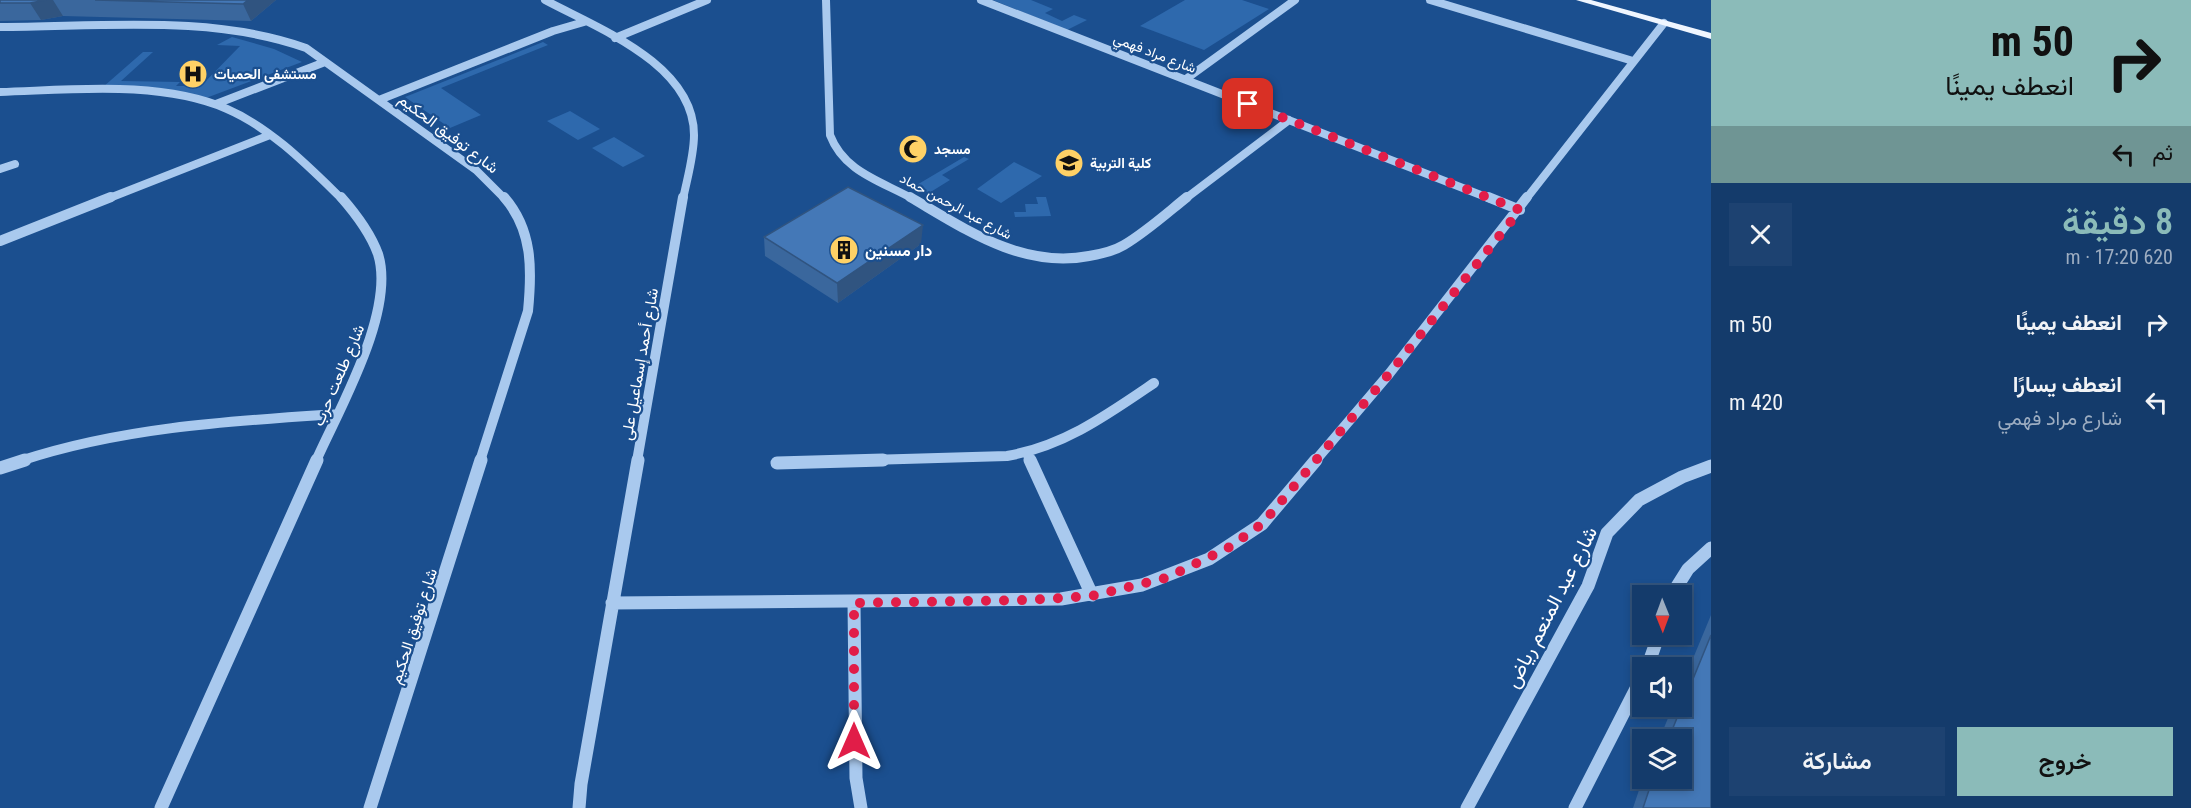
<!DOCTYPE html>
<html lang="ar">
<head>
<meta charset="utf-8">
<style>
	body { margin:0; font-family:"Roboto Condensed",Vazirmatn,sans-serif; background:#1d4271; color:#f1f3f6; direction:rtl; height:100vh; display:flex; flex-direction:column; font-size:22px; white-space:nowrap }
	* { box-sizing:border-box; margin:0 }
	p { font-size:20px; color:#9dadc1 }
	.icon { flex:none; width:33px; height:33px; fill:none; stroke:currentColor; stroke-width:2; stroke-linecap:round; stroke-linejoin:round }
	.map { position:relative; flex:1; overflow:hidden; direction:ltr }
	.panel { display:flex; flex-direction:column; background:#143b6b; width:480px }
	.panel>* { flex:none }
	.hud { background:#8bbbb9; color:#111; overflow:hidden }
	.needle { width:39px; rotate:179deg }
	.buttons { position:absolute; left:1632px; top:585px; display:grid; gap:12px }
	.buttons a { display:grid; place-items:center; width:60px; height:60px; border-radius:0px; background:#143b6b; box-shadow:0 3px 9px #0003,0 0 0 2px #33557e; font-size:30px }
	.pin { position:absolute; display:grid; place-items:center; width:51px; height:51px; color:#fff; margin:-26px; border-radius:12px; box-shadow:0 3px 9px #0006 }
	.me { position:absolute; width:66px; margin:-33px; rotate:0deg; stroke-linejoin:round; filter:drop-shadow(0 0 4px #0008) }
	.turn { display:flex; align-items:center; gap:21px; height:126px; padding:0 18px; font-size:27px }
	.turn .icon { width:78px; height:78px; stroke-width:2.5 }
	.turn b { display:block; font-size:42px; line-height:51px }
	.then { display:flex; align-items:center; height:57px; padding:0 18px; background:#0003; gap:12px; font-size:22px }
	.round { display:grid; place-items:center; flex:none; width:63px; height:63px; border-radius:0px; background:#1d4271 }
	.headline { display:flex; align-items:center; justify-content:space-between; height:102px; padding:0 18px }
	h1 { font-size:36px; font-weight:600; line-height:45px; color:#8bbbb9 }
	.primary-button { display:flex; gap:12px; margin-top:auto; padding:12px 18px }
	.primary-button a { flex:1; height:69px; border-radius:0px; background:#8bbbb9; color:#111; font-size:24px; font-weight:600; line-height:69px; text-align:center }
	.primary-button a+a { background:#1d4271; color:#f1f3f6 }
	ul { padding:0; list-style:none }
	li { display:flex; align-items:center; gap:18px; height:78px; padding:0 18px }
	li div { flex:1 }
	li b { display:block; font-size:22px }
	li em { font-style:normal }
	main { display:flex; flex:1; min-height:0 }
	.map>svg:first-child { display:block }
	.green { fill:#2e69ad }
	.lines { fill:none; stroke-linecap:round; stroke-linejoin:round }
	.minor-far2 { stroke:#a9c9ee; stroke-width:8 }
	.minor-far1 { stroke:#a9c9ee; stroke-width:10 }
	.minor { stroke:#a9c9ee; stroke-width:13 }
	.major { fill:#f0f6ff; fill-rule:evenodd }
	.wall { fill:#3a679d }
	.shaded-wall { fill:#305480 }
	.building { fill:#4478b7; stroke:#305480; stroke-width:1.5 }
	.route { stroke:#e11d48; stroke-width:10; stroke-dasharray:0 18 }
	.labels { text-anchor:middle; stroke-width:4.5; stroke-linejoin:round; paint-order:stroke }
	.far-street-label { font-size:14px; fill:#fff; stroke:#1b4f8f }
	.far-poi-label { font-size:14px; font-weight:bold; fill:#fff; stroke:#1b4f8f; text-anchor:start }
	.street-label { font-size:16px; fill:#fff; stroke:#1b4f8f }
	.poi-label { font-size:16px; font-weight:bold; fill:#fff; stroke:#1b4f8f; text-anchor:start }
	.near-street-label { font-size:20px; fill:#fff; stroke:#1b4f8f }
</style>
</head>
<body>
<main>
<section class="panel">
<div class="hud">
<div class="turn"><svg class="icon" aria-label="right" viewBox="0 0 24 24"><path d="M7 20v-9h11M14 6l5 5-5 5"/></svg><div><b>50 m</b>انعطف يمينًا</div></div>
<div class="then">ثم<svg class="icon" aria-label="left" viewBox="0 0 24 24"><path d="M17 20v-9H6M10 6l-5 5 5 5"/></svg></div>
</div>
<div class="headline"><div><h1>8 دقيقة</h1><p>620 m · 17:20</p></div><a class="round"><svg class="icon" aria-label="close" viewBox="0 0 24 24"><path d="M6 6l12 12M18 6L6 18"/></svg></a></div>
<ul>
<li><svg class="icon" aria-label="right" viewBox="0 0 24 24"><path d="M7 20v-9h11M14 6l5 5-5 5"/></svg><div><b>انعطف يمينًا</b></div><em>50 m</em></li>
<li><svg class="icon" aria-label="left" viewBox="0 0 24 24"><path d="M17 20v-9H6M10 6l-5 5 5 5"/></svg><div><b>انعطف يسارًا</b><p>شارع مراد فهمي</p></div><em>420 m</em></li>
</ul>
<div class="primary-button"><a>خروج</a><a>مشاركة</a></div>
</section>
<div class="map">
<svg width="1711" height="808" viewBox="0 0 1711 808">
	<rect width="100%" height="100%" fill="#1b4f8f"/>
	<path class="green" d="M993,0h38l22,9 -8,4 17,8 12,-6 13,5 -20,10z
		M1185,0h57l27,9 -65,41 -64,-24z
		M232,37l42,12 28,13 -96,36c-33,-11 -68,-10 -103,-11l40,-35h10l-32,29 59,1 -4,4h25l39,-40 -23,-1z
		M543,42l5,3 -107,43 40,27 -31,13 -45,-31z
		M570,111l30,18 -22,11 -31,-19z
		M614,137l31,19 -22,11 -31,-19z
		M964,157l5,2 -27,16 8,5 -21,13 -14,-7z
		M1014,162l28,14 -41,27 -24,-14z
		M1036,197h10l5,19 -36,1 -1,-5h12l-1,-8h13z"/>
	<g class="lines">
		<path class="minor-far2" d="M545,0c52,28 149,64 149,135 0,21 -7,44 -11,64
			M826,0l4,135c14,37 51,46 83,64
			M981,0l510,199
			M1430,0l203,61
			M0,27c100,0 211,-13 306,21l170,122 29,29
			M615,38l92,-38
			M1186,79l109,-79
			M0,92c71,-2 160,-12 227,17 44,19 81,57 115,90
			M379,100l174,-69 31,-9
			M216,104l109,-42
			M0,169l15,-5
			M107,199l163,-64
			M1185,199l104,-79
			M1526,199l138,-176"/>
		<path class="minor-far1" d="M910,197c55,32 112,72 179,59 12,-2 25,-5 35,-11 22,-13 43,-32 63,-48
			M1488,197l32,13
			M0,241l111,-44
			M1027,453l4,8
			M20,461c103,-34 211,-40 318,-47
			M316,461c23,-52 80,-150 62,-207 -8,-22 -22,-40 -37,-57
			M480,461l48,-150c4,-41 5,-81 -24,-114
			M637,461l46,-264
			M834,461l173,-5c57,-10 100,-41 147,-73
			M1315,461l74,-87 138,-177"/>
		<path class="minor" d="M1030,460l62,135
			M777,463l106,-3
			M0,468l25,-8
			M1671,596l17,-27 23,-21
			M612,603l449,-4 81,-14 67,-26 53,-35 54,-64
			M854,603l2,175 5,30
			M1647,668l12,-34
			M161,808l156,-348
			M370,808l111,-348
			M579,808l2,-24 57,-324
			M1467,808l121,-222 19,-53 32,-33 43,-23 29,-11
			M1575,808l67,-131"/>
		<path class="major" d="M1576,0h15l120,33v6z"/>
	</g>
	<path class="wall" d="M0,0h276l-25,21 -188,-5 -22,4 -41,1z
		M764,237l157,7 -83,59 -73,-47z
		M1711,615v193h-78l10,-30h39v-38h-23l14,-34h9v-21z"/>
	<path class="shaded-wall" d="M46,0h7l10,16 -22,4 -11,-17z
		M248,0h28l-25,21 -8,-17z
		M923,225l-2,19 -83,59 -1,-20z"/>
	<path class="building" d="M0,0h46l-16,3h-30z
		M95,0h153l-5,4z
		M848,187l75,38 -86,58 -73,-46z
		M1711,635v173h-68l10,-30h29v-38h-14z"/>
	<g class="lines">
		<path class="route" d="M854,741v-138l175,-3 63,-4 74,-18 62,-30 34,-24 127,-150 131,-164 -272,-106"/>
	</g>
	<defs>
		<g id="hospital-disc" transform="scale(1.5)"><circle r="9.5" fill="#ffd166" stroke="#1b4f8f"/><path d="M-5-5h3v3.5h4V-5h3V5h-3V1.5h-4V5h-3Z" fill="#111"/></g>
		<g id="mosque-disc" transform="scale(1.5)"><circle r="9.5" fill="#ffd166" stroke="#1b4f8f"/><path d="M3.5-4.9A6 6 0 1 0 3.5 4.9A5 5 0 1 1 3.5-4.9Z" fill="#111"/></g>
		<g id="university-disc" transform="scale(1.5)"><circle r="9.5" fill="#ffd166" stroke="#1b4f8f"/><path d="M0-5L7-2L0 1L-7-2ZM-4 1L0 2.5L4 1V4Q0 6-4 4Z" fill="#111"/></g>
		<g id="building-disc" transform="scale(1.5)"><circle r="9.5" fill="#ffd166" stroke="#1b4f8f"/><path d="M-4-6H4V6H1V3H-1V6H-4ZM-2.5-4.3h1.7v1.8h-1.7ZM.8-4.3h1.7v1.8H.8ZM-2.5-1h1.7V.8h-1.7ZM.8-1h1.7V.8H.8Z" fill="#111"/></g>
	</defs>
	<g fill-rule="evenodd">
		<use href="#hospital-disc" x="193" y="74"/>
		<use href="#mosque-disc" x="913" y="149"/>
		<use href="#university-disc" x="1069" y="163"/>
		<use href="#building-disc" x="844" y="250"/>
	</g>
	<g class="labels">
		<g class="far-street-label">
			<text transform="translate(1155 53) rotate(21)" y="5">شارع مراد فهمي</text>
			<text transform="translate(956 206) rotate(28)" y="5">شارع عبد الرحمن حماد</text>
		</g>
		<g class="far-poi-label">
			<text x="214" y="79">مستشفى الحميات</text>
			<text x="934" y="154">مسجد</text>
			<text x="1090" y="168">كلية التربية</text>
		</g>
		<g class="street-label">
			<text transform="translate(449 133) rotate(37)" y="6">شارع توفيق الحكيم</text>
			<text transform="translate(639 364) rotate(-80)" y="6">شارع أحمد إسماعيل على</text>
			<text transform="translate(338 375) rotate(-67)" y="6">شارع طلعت حرب</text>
			<text transform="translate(413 626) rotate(-72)" y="6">شارع توفيق الحكيم</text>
		</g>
		<g class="poi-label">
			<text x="865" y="256">دار مسنين</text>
		</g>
		<g class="near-street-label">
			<text transform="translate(1551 607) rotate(-63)" y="7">شارع عبد المنعم رياض</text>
		</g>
	</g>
</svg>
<div class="buttons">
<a><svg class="needle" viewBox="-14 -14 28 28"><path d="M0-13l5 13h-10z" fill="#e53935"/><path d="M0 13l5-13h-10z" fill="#9dadc1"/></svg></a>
<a><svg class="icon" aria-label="sound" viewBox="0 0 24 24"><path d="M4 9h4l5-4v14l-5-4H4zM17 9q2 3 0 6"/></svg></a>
<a><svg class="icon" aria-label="layers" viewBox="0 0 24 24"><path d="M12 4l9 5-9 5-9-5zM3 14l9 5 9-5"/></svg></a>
</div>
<div class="pin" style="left:1248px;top:104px;background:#d93025"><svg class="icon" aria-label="arrive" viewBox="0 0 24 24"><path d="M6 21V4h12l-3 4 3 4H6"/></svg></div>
<svg class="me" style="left:854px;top:741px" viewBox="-20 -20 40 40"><path d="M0-17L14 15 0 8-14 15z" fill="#e11d48" stroke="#fff" stroke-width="4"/></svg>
</div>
</main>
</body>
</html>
